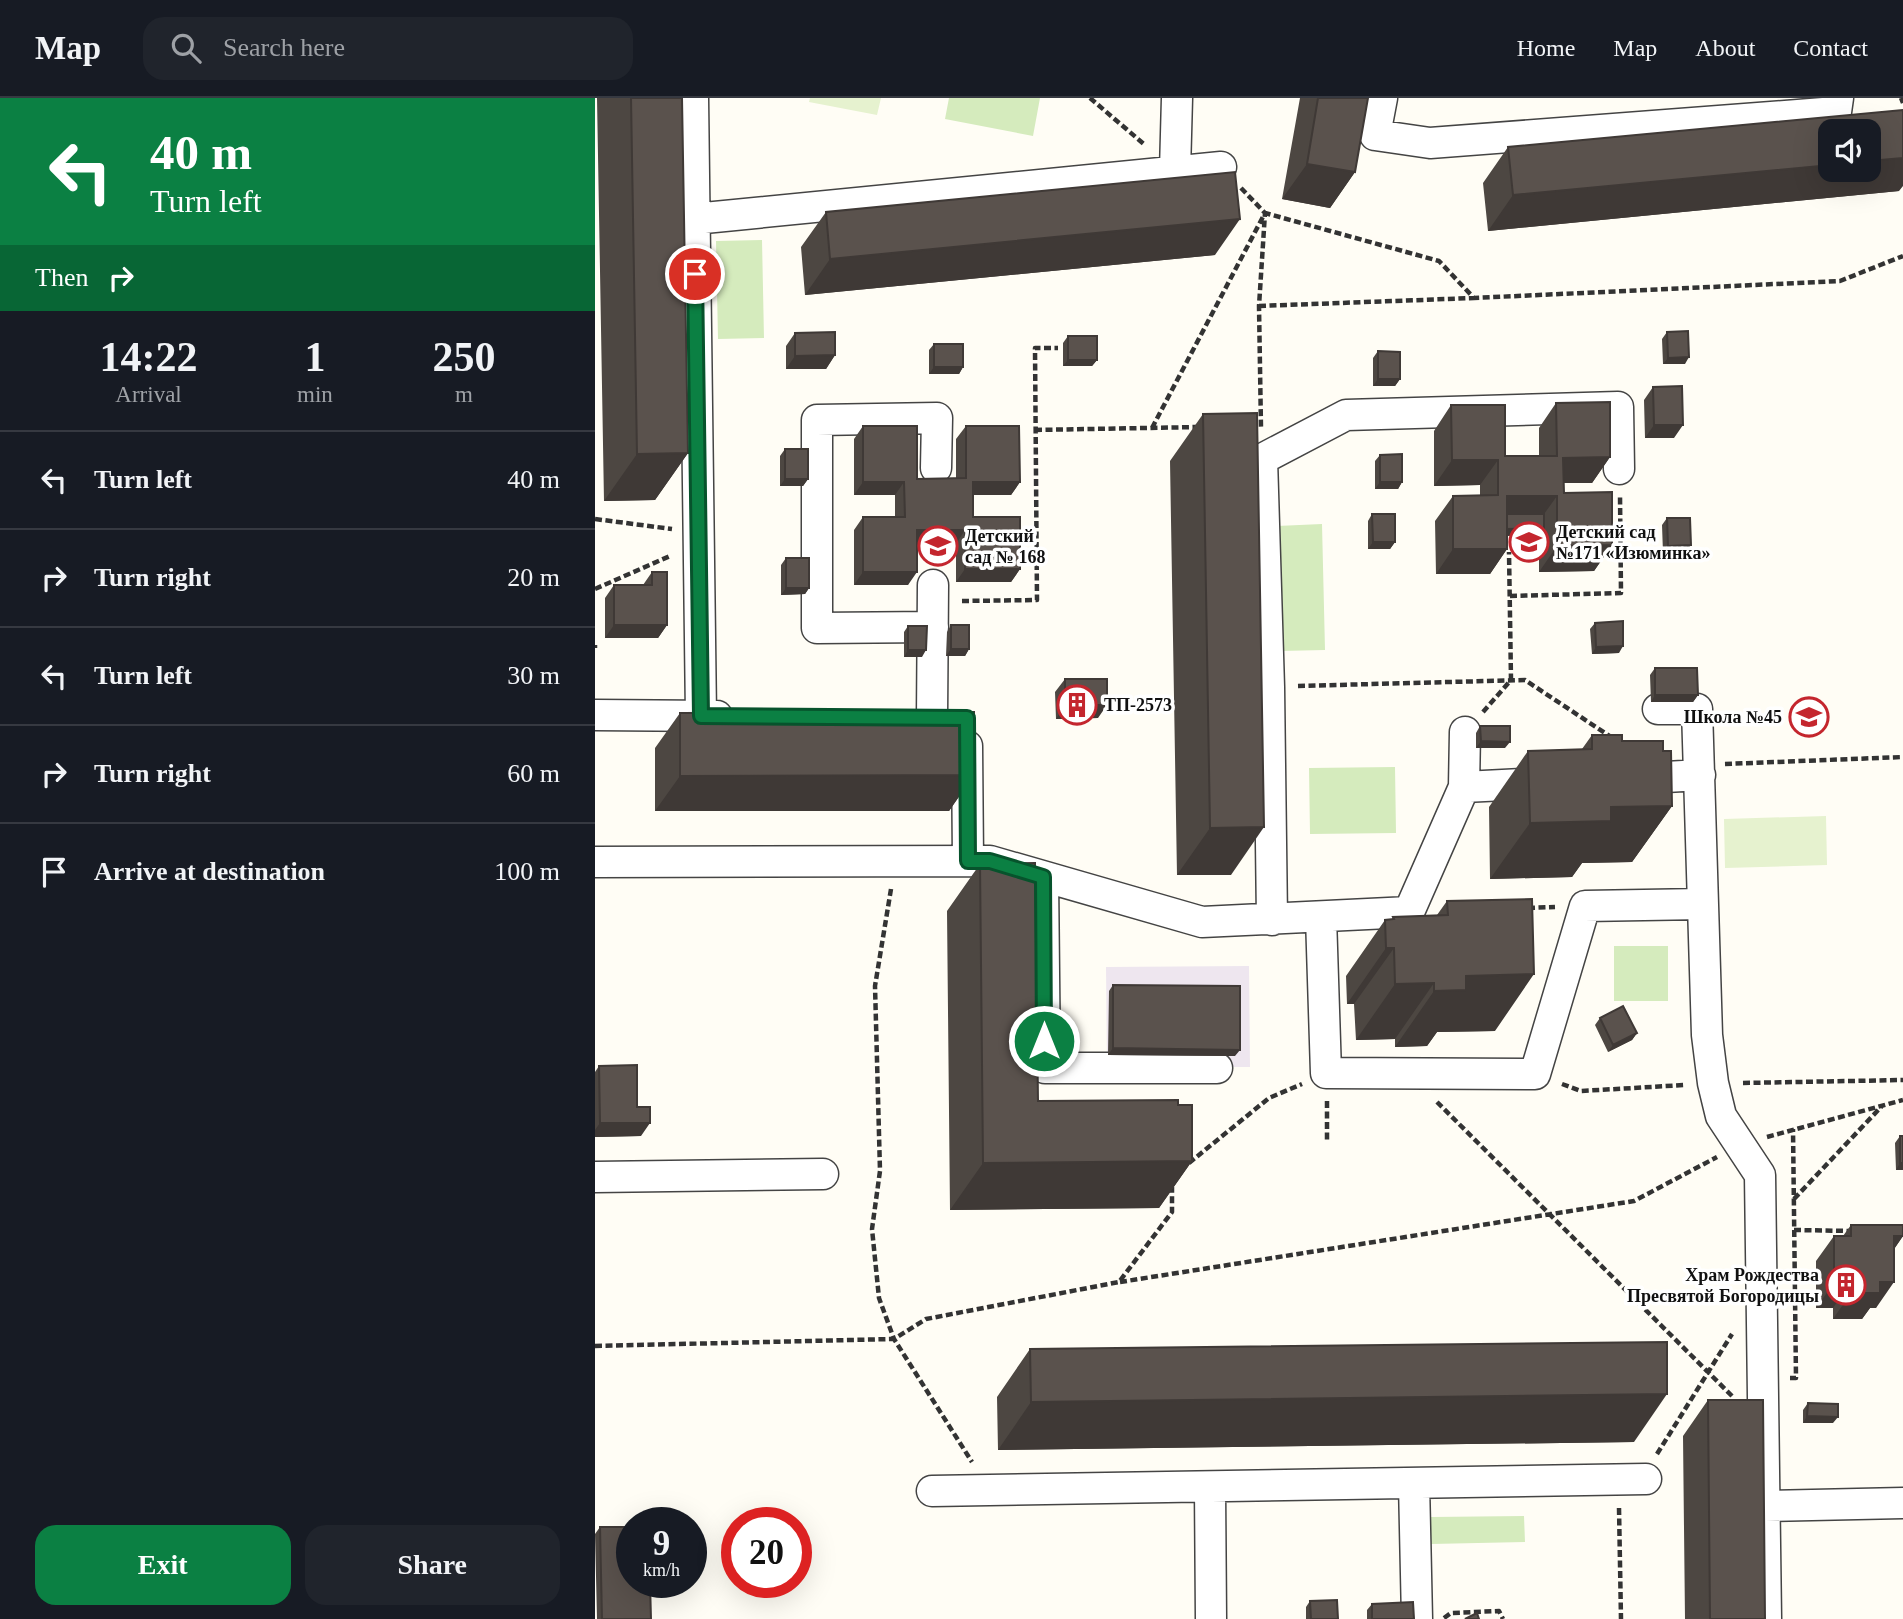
<!DOCTYPE html>
<html lang="en">
<head>
<meta charset="utf-8">
<style>
	body { margin:0; font-family:Georgia,serif; background:#20242c; color:#f1f3f6; height:100vh; display:flex; flex-direction:column; font-size:26px; white-space:nowrap }
	* { box-sizing:border-box; margin:0 }
	p { font-size:23px; color:#9ea1a6 }
	.icon { flex:none; width:38px; height:38px; fill:none; stroke:currentColor; stroke-width:2; stroke-linecap:round; stroke-linejoin:round }
	.map { position:relative; flex:1; overflow:hidden }
	.details { display:flex; flex-direction:column; background:#171b24; width:595px }
	.details>* { flex:none }
	.guide { background:#0b8043; color:#fff; overflow:hidden }
	.fabs { position:absolute; left:1223px; top:21px; display:grid; gap:14px }
	.fabs a { display:grid; place-items:center; width:63px; height:63px; border-radius:14px; background:#171b24; box-shadow:0 7px 28px #0002; font-size:35px }
	.speed { position:absolute; left:21px; top:1409px; display:flex; gap:14px; font-size:35px; font-weight:700; text-align:center }
	.speed>* { display:grid; place-content:center; width:91px; height:91px; border-radius:50%; background:#171b24; box-shadow:0 7px 28px #0002; line-height:1 }
	.speed small { font-size:18px; font-weight:400 }
	.speed .limit { border:10px solid #d22; background:#fff; color:#111 }
	.pin { position:absolute; display:grid; place-items:center; width:60px; height:60px; color:#fff; margin:-30px; border:4px solid #fff; border-radius:50%; box-shadow:0 2px 7px #0007 }
	.me { position:absolute; width:77px; margin:-38px; rotate:0deg; stroke-linejoin:round; filter:drop-shadow(0 0 5px #0008) }
	.turn { display:flex; align-items:center; gap:24px; height:147px; padding:0 35px; font-size:32px }
	.turn .icon { width:91px; height:91px; stroke-width:2.5 }
	.turn b { display:block; font-size:49px; line-height:60px }
	.then { display:flex; align-items:center; height:66px; padding:0 35px; background:#0003; gap:14px; font-size:26px }
	.eta { display:flex; justify-content:space-evenly; align-items:center; height:119px; text-align:center }
	.eta b { font-size:42px; font-weight:600; line-height:49px }
	.action { display:flex; gap:14px; margin-top:auto; padding:14px 35px }
	.action a { flex:1; height:80px; border-radius:21px; background:#0b8043; color:#fff; font-size:28px; font-weight:600; line-height:80px; text-align:center }
	.action a+a { background:#20242c; color:#f1f3f6 }
	ul { padding:0; list-style:none }
	li { display:flex; align-items:center; gap:21px; height:98px; padding:0 35px; border-top:2px solid #363941 }
	li div { flex:1 }
	li b { display:block; font-size:26px }
	li em { font-style:normal }
	header { display:flex; align-items:center; gap:42px; box-sizing:border-box; height:98px; padding:0 35px; background:#171b24; border-bottom:2px solid #363941 }
	header strong { font-size:33px }
	nav { display:flex; gap:38px; margin-inline-start:auto; font-size:24px }
	.search { width:490px; height:63px; background:#20242c; display:flex; align-items:center; gap:18px; box-sizing:border-box; padding:0 24px; border-radius:21px; color:#9ea1a6; font-size:26px }
	main { display:flex; flex:1; min-height:0 }
	.map>svg:first-child { display:block }
	.industrial { fill:#eee6ef }
	.green { fill:#d5ebbd }
	.pitch { fill:#e6f2cf }
	.lines { fill:none; stroke-linecap:round; stroke-linejoin:round }
	.minor-casing { stroke:#444; stroke-width:33 }
	.path { stroke:#333; stroke-width:4.5; stroke-dasharray:7 3.5; stroke-linecap:butt }
	.minor { stroke:#fff; stroke-width:30 }
	.wall { fill:#4d4742 }
	.shaded-wall { fill:#3f3936 }
	.building { fill:#5a524d; stroke:#3f3936; stroke-width:2 }
	.route-casing { stroke:#07532c; stroke-width:18 }
	.route { stroke:#0b8043; stroke-width:12 }
	.labels { text-anchor:middle; stroke-width:7; stroke-linejoin:round; paint-order:stroke }
	.poi-label { font-size:18px; font-weight:bold; fill:#111; stroke:#fff; text-anchor:start }
</style>
</head>
<body>
<header>
<strong>Map</strong>
<div class="search"><svg class="icon" aria-label="search" viewBox="0 0 24 24"><circle cx="10" cy="10" r="6"/><path d="M15 15l6 6"/></svg>Search here</div>
<nav><a>Home</a><a>Map</a><a>About</a><a>Contact</a></nav>
</header>
<main>
<section class="details">
<div class="guide">
<div class="turn"><svg class="icon" aria-label="left" viewBox="0 0 24 24"><path d="M17 20v-9H6M10 6l-5 5 5 5"/></svg><div><b>40 m</b>Turn left</div></div>
<div class="then">Then<svg class="icon" aria-label="right" viewBox="0 0 24 24"><path d="M7 20v-9h11M14 6l5 5-5 5"/></svg></div>
</div>
<div class="eta">
<div><b>14:22</b><p>Arrival</p></div>
<div><b>1</b><p>min</p></div>
<div><b>250</b><p>m</p></div>
</div>
<ul>
<li><svg class="icon" aria-label="left" viewBox="0 0 24 24"><path d="M17 20v-9H6M10 6l-5 5 5 5"/></svg><div><b>Turn left</b></div><em>40 m</em></li>
<li><svg class="icon" aria-label="right" viewBox="0 0 24 24"><path d="M7 20v-9h11M14 6l5 5-5 5"/></svg><div><b>Turn right</b></div><em>20 m</em></li>
<li><svg class="icon" aria-label="left" viewBox="0 0 24 24"><path d="M17 20v-9H6M10 6l-5 5 5 5"/></svg><div><b>Turn left</b></div><em>30 m</em></li>
<li><svg class="icon" aria-label="right" viewBox="0 0 24 24"><path d="M7 20v-9h11M14 6l5 5-5 5"/></svg><div><b>Turn right</b></div><em>60 m</em></li>
<li><svg class="icon" aria-label="arrive" viewBox="0 0 24 24"><path d="M6 21V4h12l-3 4 3 4H6"/></svg><div><b>Arrive at destination</b></div><em>100 m</em></li>
</ul>
<div class="action"><a>Exit</a><a>Share</a></div>
</section>
<div class="map">
<svg width="1308" height="1521" viewBox="0 0 1308 1521">
	<rect width="100%" height="100%" fill="#fffdf5"/>
	<path class="industrial" d="M654,868l1,101h-143l-1,-100z"/>
	<path class="green" d="M354,0h91l-7,38 -88,-17z
		M167,142l2,98 -46,1 -2,-98z
		M727,426l3,126 -45,1 -3,-125z
		M800,669l1,66 -86,1 -1,-66z
		M1019,848h54v55h-54z
		M929,1418l1,26 -94,2v-27z"/>
	<path class="pitch" d="M215,0h71l-4,17 -68,-13z
		M1231,718l1,49 -102,3 -1,-49z"/>
	<g class="lines">
		<g class="minor-casing">
			<path id="minor" d="M98,0l8,618
				M787,0l-7,37 55,8 406,-31 2,-14
				M580,73l2,-73
				M99,121l527,-52
				M338,529l-116,1v-208l120,-2 -1,50
				M1063,611h39l10,326 6,48 8,33 39,59 6,444
				M0,617l122,1
				M337,620l1,-133
				M372,648l1,115
				M1037,681l68,-4
				M869,689l1,-55
				M0,764l395,-1 212,61 207,-10 55,-125 79,-4
				M448,779l2,191h172
				M726,819l5,156 209,1 50,-168 117,-2
				M677,822l-3,-233 -7,-228 84,-44 272,-8 1,62
				M0,1079l228,-3
				M819,1385l3,136
				M615,1390l1,131
				M337,1393l714,-12
				M1170,1408l138,-3"/>
		</g>
		<path class="path" d="M495,0l55,47
			M1306,0l2,5
			M646,90l24,25 -6,93 2,122
			M664,208l215,-8
			M557,330l113,-215 174,48 35,37 366,-17 63,-25
			M440,332l164,-3
			M0,421l77,10
			M0,491l75,-33
			M915,498l111,-3 -1,-98
			M367,503l75,-1 -2,-252h23
			M0,547v3
			M703,588l227,-6 86,57
			M888,614l28,-32 -2,-128
			M1130,666l178,-7
			M296,791l-16,97 5,185 -8,58 7,69 15,41 78,123
			M933,810l27,-1
			M1148,985l160,-3
			M967,986l19,7 104,-6
			M732,1003v40
			M842,1004l296,295
			M1172,1039l136,-37
			M594,1065l80,-65 33,-14
			M1199,1101l88,-93
			M1199,1132l59,1
			M525,1184l514,-81 83,-44
			M0,1248l299,-7 32,-20 193,-37 53,-70v-25
			M1195,1280h6l-3,-249
			M1062,1356l75,-120
			M1024,1410l2,111
			M849,1520l7,-5 48,-2 4,8"/>
		<use href="#minor" class="minor"/>
	</g>
	<path class="wall" d="M2,0h85l6,355 -33,47 -51,1z
		M705,0h68l-13,74 -25,36 -48,-9z
		M913,49l391,44 -411,40 -5,-48z
		M231,114l389,43 -410,40 -4,-48z
		M1072,234l18,32h-22l-1,-25z
		M200,235l40,22 -9,14h-40v-23z
		M473,238l29,24 -5,6h-29v-23z
		M339,246l29,23 -4,7h-30v-24z
		M783,253l22,28 -5,7h-22v-28z
		M1058,289l21,51h-29l-1,-38z
		M961,305l54,54 -18,26h-28v10l48,52 -18,26 -55,1v-37l-32,1v13l-17,25h-54l-1,-53 18,-25 27,-1v-10l-46,1v-55l17,-26 54,51h34v-28z
		M608,316l28,461h-54l-7,-414z
		M268,328l54,53 39,-1v-39l10,-13 54,56 -9,13h-38v22l47,52 -9,13h-55v-38h-39l-9,41h-54v-55l9,-13h32v-22h-41v-56z
		M190,351l23,30 -5,7h-23v-30z
		M785,357l22,27 -4,7h-23v-28z
		M777,416l23,28 -5,7h-22v-28z
		M1072,420l19,34 -23,1 -1,-28z
		M191,460l23,30 -4,6 -24,1v-30z
		M57,474l15,53 -9,13h-53v-40l9,-13h29z
		M1000,525l24,30 -27,1 -2,-25z
		M356,527l18,24 -4,7h-19l1,-24z
		M313,528l14,31h-18v-25z
		M1060,570l43,27 -5,7h-42l-1,-27z
		M470,581l33,39 -42,1 -1,-27z
		M85,615l294,62 -25,36h-294v-63z
		M885,628l25,22h-29v-15z
		M997,637l71,16 9,55 -40,56 -50,1 -10,14 -82,2 -1,-72 39,-56 54,-2z
		M385,766l58,237 140,4 14,56 -33,47 -209,2 -3,-299z
		M852,803l48,130 -58,1 -10,14 -32,1v-8l-39,1 -2,-36h-7l-1,-28 39,-56 7,-1 1,-2 44,-2z
		M518,887l122,71 -127,-1 1,-64z
		M1005,920l37,15 -5,7 -24,12 -13,-27z
		M4,968l38,41 4,29 -46,1v-65z
		M1305,1038h3v34h-7l-1,-27z
		M1256,1127l52,11 -9,13 -18,59h-6l-8,11h-29v-11h-17v-47l18,-25h9z
		M435,1251l604,93 -636,8 -1,-53z
		M1113,1302l57,219h-80l-2,-183z
		M1213,1305l25,20h-30v-13z
		M5,1429l51,92h-54l-2,-85z
		M715,1503l28,18h-32v-12z
		M777,1506l42,15h-47v-9z"/>
	<path class="shaded-wall" d="M1308,60v28l-4,5 -411,40 25,-36 318,-30v5h38v-9z
		M712,66l48,8 -25,36 -48,-9z
		M645,121l-25,36 -410,40 25,-36z
		M240,257l-9,14h-40l9,-13z
		M1094,259l-4,7h-22l5,-6z
		M473,262h29l-5,6h-29z
		M339,269h29l-4,7h-30z
		M783,281h22l-5,7h-22z
		M1059,327h29l-9,13h-29z
		M93,355l-33,47 -51,1 33,-47z
		M1015,359l-18,26h-47l18,-25z
		M857,362h46l-18,25 -46,1z
		M190,381h23l-5,7h-23z
		M268,384h41l-9,13h-41z
		M378,384h47l-9,13h-47z
		M785,384h22l-4,7h-23z
		M912,398h50l-18,25h-45z
		M949,430l-5,7 -49,1 5,-7z
		M322,432h48l-9,14h-48z
		M778,444h22l-5,7h-22z
		M1017,447l-18,26 -55,1 18,-26z
		M1096,447l-5,7 -23,1 5,-7z
		M858,451h54l-17,25h-54z
		M370,471h55l-9,13h-55z
		M268,474h54l-9,13h-54z
		M191,490h23l-4,6 -24,1z
		M19,527h53l-9,13h-53z
		M1028,548l-4,7 -27,1 4,-7z
		M356,551h18l-4,7h-19z
		M313,552h18l-4,7h-18z
		M1060,597h43l-5,7h-42z
		M470,607h42l-9,13 -42,1z
		M886,643l29,1 -5,6h-29z
		M379,677l-25,36h-294l25,-35z
		M1077,708l-40,56 -50,1 -10,14 -82,2 40,-56 81,-16z
		M669,729l-33,48h-54l33,-47z
		M791,850h8l-40,56h-7z
		M939,876l-39,57 -58,1 -10,14 -32,1 39,-56 32,-15z
		M839,885l-39,56 -39,1 39,-56z
		M1042,935l-5,7 -24,12 5,-7z
		M518,950l127,2 -5,6 -127,-1z
		M5,1025h50l-9,13 -46,1v-7z
		M597,1063l-33,47 -209,2 33,-47z
		M1305,1065h3v7h-7z
		M1299,1138h9l-17,25z
		M1256,1184l-18,26h-17l18,-25z
		M1285,1184h14l-18,26h-6l-8,11h-29l18,-26z
		M1072,1296l-33,48 -636,8 33,-48z
		M1212,1318l31,1 -5,6h-30z"/>
	<path class="building" d="M36,0h51l6,355 -51,1z
		M723,0h50l-13,74 -48,-8z
		M1308,12v48l-34,3v-30h-38v34l-318,30 -5,-48z
		M640,74l5,47 -410,40 -4,-47z
		M1093,233l1,26 -21,1 -1,-26z
		M240,234v23l-40,1v-23z
		M473,238h29v24h-29z
		M339,246h29v23h-29z
		M783,253l22,1v27h-22z
		M1087,288l1,39h-29l-1,-38z
		M1015,304v55l-47,1 1,35 48,-1v53l-55,1v-50h-50v53h-54v-53l45,-1v-35h-46l-1,-55h54v51h52l-1,-53z
		M662,315l7,414 -54,1 -7,-414z
		M268,328h54v53l49,-1v-52h53l1,56h-47v35h47v52h-55v-39h-48v42h-54v-55h42l-1,-35h-41z
		M190,351h23v30h-23z
		M807,356v28h-22v-27z
		M777,416h23v28h-22z
		M912,416h37v14l-37,1z
		M1072,420h23l1,27 -23,1z
		M191,460h23v30h-23z
		M57,474h15v53h-53v-40h38z
		M1028,523v25l-27,1 -1,-24z
		M356,527h18v24h-18z
		M313,528h19l-1,24h-18z
		M1060,570h42l1,27h-43z
		M470,581h42v26h-42z
		M379,614v63l-294,1v-63z
		M885,628h30v16l-29,-1z
		M997,637h30v6h41v10h8l1,55 -61,1v14l-81,2 -2,-72 64,-2z
		M440,765l3,238 140,-1v5h14v56l-209,2 -3,-299z
		M937,801l2,75 -68,2v14l-32,1v-8l-39,1 -1,-36h-8l-1,-28 9,-1 -1,-2 55,-2 -1,-14z
		M518,887l127,1v64l-127,-2z
		M1028,908l14,27 -24,12 -13,-27z
		M42,967v42h13v16h-50l-1,-57z
		M1305,1038h3v27h-3z
		M1256,1127h52v11h-9v46h-14v11h-29v-11l-17,1v-47h17z
		M1072,1244v52l-636,8 -1,-53z
		M1113,1302h55l2,219h-55z
		M1213,1305l30,1v13l-31,-1z
		M5,1429h32v55h18l1,37h-49z
		M742,1502l1,19h-27l-1,-18z
		M818,1504l1,17h-42v-15z
		M882,1515l2,6h-14z"/>
	<g class="lines">
		<g class="route-casing">
			<path id="route" d="M100,176l6,442 266,2 1,143h22l53,16 1,164"/>
		</g>
		<use href="#route" class="route"/>
	</g>
	<defs>
		<g id="school-ring" transform="scale(2.0125)"><circle r="9.5" fill="#fff" stroke="#c4262e" stroke-width="1.5"/><path d="M0-5L7-2L0 1L-7-2ZM-4 1L0 2.5L4 1V4Q0 6-4 4Z" fill="#c4262e"/></g>
		<g id="building-ring" transform="scale(2.0125)"><circle r="9.5" fill="#fff" stroke="#c4262e" stroke-width="1.5"/><path d="M-4-6H4V6H1V3H-1V6H-4ZM-2.5-4.3h1.7v1.8h-1.7ZM.8-4.3h1.7v1.8H.8ZM-2.5-1h1.7V.8h-1.7ZM.8-1h1.7V.8H.8Z" fill="#c4262e"/></g>
	</defs>
	<g fill-rule="evenodd">
		<use href="#school-ring" x="934" y="444"/>
		<use href="#school-ring" x="343" y="448"/>
		<use href="#building-ring" x="482" y="607"/>
		<use href="#school-ring" x="1214" y="619"/>
		<use href="#building-ring" x="1251" y="1187"/>
	</g>
	<g class="labels">
		<g class="poi-label">
			<text x="961" y="440">Детский сад<tspan x="961" dy="21">№171 «Изюминка»</tspan></text>
			<text x="370" y="444">Детский<tspan x="370" dy="21">сад № 168</tspan></text>
			<text x="509" y="613">ТП-2573</text>
			<text x="1187" y="625" text-anchor="end">Школа №45</text>
			<text x="1224" y="1183" text-anchor="end">Храм Рождества<tspan x="1224" dy="21">Пресвятой Богородицы</tspan></text>
		</g>
	</g>
</svg>
<div class="fabs">
<a><svg class="icon" aria-label="sound" viewBox="0 0 24 24"><path d="M4 9h4l5-4v14l-5-4H4zM17 9q2 3 0 6"/></svg></a>
</div>
<div class="speed"><div>9<small>km/h</small></div><div class="limit">20</div></div>
<div class="pin" style="left:100px;top:176px;background:#d93025"><svg class="icon" aria-label="arrive" viewBox="0 0 24 24"><path d="M6 21V4h12l-3 4 3 4H6"/></svg></div>
<svg class="me" style="left:449px;top:943px" viewBox="-20 -20 40 40"><circle r="17" fill="#0b8043" stroke="#fff" stroke-width="3"/><path d="M0-11L8 9 0 5-8 9z" fill="#fff"/></svg>
</div>
</main>
</body>
</html>
